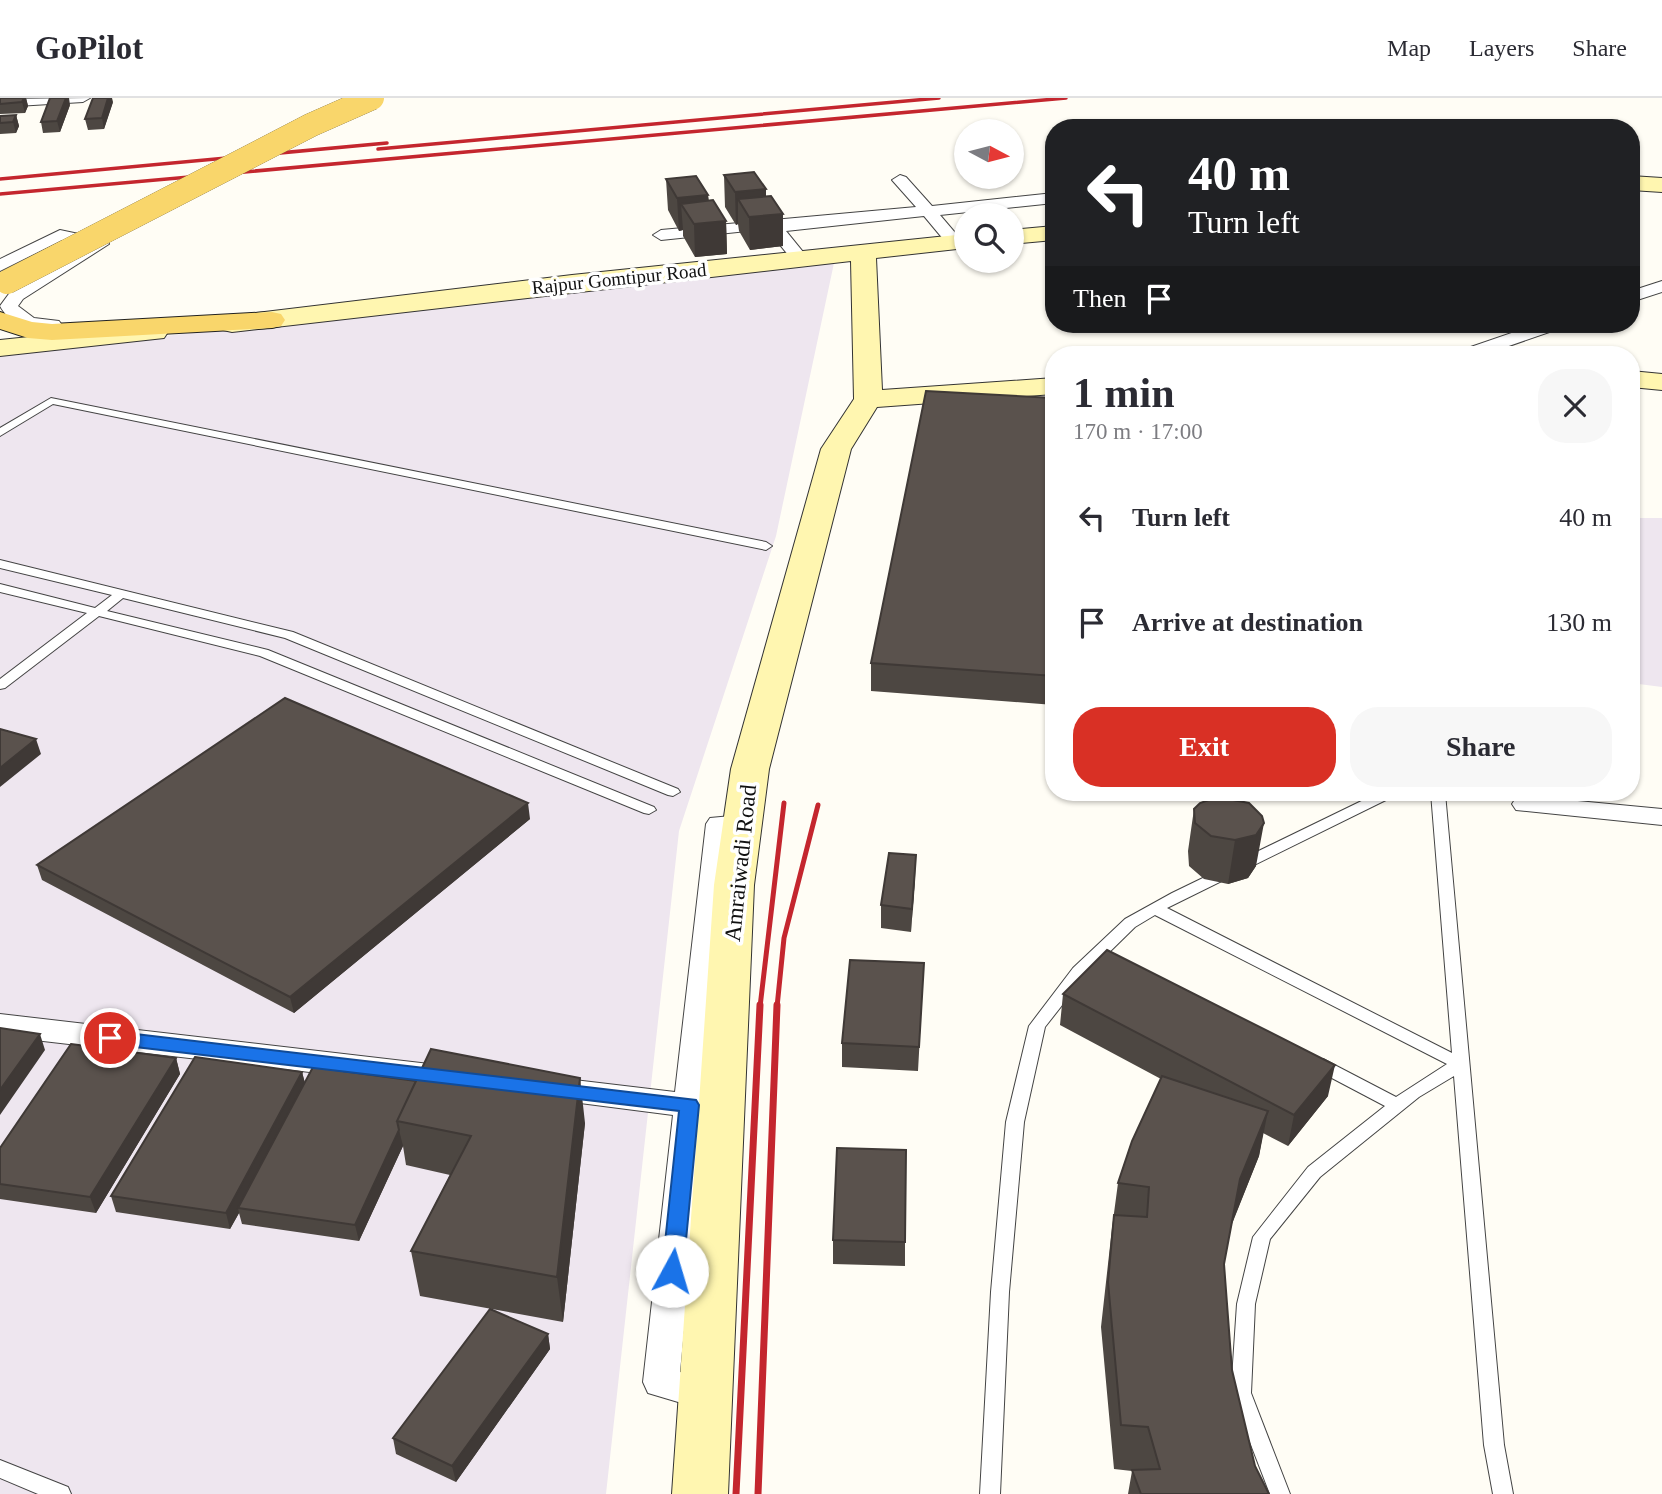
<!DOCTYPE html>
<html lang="en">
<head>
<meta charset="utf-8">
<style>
	body { margin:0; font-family:Georgia,serif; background:#f7f7f7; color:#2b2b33; height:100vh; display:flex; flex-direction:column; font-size:26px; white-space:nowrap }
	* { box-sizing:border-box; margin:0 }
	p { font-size:23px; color:#7c7c81 }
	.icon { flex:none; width:38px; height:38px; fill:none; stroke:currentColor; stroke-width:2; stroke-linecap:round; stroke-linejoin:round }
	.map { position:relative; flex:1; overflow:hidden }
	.details { position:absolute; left:1045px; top:248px; width:595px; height:455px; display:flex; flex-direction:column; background:#fff; border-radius:28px; box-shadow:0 2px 5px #0004 }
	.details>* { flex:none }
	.hud { position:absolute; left:1045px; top:21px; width:595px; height:214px; border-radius:28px; box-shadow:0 2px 5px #0004; background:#202124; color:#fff; overflow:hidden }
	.needle { width:46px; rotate:97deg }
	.fabs { position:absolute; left:954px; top:21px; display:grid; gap:14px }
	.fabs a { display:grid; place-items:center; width:70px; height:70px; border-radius:50%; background:#fff; box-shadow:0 2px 5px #0004; font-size:35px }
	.pin { position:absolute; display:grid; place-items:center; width:60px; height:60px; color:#fff; margin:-30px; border:4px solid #fff; border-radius:50%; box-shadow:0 2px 7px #0007 }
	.me { position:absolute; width:77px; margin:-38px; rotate:6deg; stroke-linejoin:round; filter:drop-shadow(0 0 5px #0008) }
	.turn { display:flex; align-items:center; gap:24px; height:147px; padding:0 28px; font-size:32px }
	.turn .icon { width:91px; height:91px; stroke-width:2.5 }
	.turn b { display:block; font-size:49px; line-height:60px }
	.then { display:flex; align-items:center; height:66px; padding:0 28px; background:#0003; gap:14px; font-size:26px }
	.round { display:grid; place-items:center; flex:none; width:74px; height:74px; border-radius:28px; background:#f7f7f7 }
	.overview { display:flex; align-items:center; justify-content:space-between; height:119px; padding:0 28px }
	h1 { font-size:42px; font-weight:700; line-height:52px }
	.button { display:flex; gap:14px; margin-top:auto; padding:14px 28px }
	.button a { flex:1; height:80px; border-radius:28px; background:#d93025; color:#fff; font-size:28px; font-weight:700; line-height:80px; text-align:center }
	.button a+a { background:#f7f7f7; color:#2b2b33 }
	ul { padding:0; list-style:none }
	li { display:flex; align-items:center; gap:21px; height:105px; padding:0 28px }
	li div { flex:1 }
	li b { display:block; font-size:26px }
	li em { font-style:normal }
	header { display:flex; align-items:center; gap:42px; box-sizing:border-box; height:98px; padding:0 35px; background:#fff; border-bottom:2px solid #e1e1e2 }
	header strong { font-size:33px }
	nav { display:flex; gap:38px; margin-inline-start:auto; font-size:24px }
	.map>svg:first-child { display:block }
	.industrial { fill:#eee6ef }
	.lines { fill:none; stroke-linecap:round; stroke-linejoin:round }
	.lane-casing { stroke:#444; stroke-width:2 }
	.street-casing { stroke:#444; stroke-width:2 }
	.secondary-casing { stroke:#333; stroke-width:2 }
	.primary-casing { stroke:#222; stroke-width:2 }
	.lane { fill:#fff; fill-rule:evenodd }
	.street { fill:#fff; fill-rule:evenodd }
	.secondary { fill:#fff6b0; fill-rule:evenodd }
	.primary { fill:#f9d66b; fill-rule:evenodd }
	.rail-far2 { stroke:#c4262e; stroke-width:3.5 }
	.rail-far1 { stroke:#c4262e; stroke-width:5 }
	.rail { stroke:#c4262e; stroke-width:7 }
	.primary-bridge-casing { stroke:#222; stroke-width:24; stroke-linecap:butt }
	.primary-bridge { stroke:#f9d66b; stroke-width:24 }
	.wall { fill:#4d4742 }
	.shaded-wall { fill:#3f3936 }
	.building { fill:#5a524d; stroke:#3f3936; stroke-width:2 }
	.route { fill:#1a73e8; stroke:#114b97; stroke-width:2 }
	.labels { text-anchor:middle; stroke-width:7; stroke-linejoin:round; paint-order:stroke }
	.far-street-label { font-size:19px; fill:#111; stroke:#fff }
	.street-label { font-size:23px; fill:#111; stroke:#fff }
</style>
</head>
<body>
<header>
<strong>GoPilot</strong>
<nav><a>Map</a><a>Layers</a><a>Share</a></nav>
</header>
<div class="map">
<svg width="1662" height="1396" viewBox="0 0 1662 1396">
	<rect width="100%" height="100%" fill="#fffdf5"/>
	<path class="industrial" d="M834,165l-58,273 -97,295 -73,663h-606v-1140z
		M1631,420h31v169l-31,-4z"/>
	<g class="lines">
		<g class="lane-casing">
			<path id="lane" d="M51,300l715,144 6,4 -6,4 -713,-146 -53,32v-8z
				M0,462l293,72 385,157 2,3 -7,4 -5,-1 -383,-157 -162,-40 -16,13 161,39 386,157 2,3 -7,4 -5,-1 -384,-157 -161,-40 -94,72 -5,1v-10l87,-66 -87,-21v-8l95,24 17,-13 -112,-27z
				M1378,695h18l-2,3 -227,112 285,145 -21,-260h14l59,652 9,49h-20l-9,-49 -30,-369 -35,21 -99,80 -50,62 -15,65 -4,89 39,101h-20l-39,-101 6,-89 16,-67 55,-70 77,-61 -74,-39 -2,-4 2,-4h12l73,38 51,-33 -292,-149 -20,12 -50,49 -40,51 -21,95 -15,170 -9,202h-20l11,-202 15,-170 23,-96 44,-58 52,-49 47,-26z
				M0,1362l68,27 3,7h-33l-38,-16z"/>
		</g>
		<g class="street-casing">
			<path id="street" d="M90,0l-7,4 -83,5v-8z
				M900,77l6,2 26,29 122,-13v10l-114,12 23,27 -8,5 -6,-1 -25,-30 -138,15 22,27 -8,5 -6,-1 -27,-33 -106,11 -8,-5 8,-5 255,-23 -24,-27z
				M60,132l47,10 2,4 -86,55 -5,7 16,12 25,3 3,4 -3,4c-22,5 -48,-2 -59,-23l11,-15 75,-45 -24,-6 -62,31v-12z
				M1662,183v11l-31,10v-11z
				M1538,226h26l-3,4 -78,27h-26l2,-4z
				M1525,698l137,13v16l-146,-15 -4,-6 4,-6z
				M742,717l9,2 4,6 -4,6 -19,3 -52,540 38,11 5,11 -5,11 -13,5 -57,-17 -5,-11 30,-267 -124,-16 -11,-3 -5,-8 5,-8 11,-3 126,15 31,-268 4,-6z
				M0,916l455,53 11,3 5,8 -5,8 -11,3 -455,-53z"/>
		</g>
		<g class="secondary-casing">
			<path id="secondary" d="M1631,78l31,2v14l-31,-2z
				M1054,128v14l-42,4v-14z
				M966,136v14l-90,10 6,132 172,-12v16l-177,13 -26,42 -82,320 -15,116 -26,609h-56l42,-609 17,-116 90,-320 33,-50 -3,-138 -619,71 -9,-2 -4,-6 4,-6 9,-2 340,-41z
				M155,226l9,2 4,6 -4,6 -164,18v-16z
				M1631,273l31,3v16l-31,-3z"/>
		</g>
		<g class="primary-casing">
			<path id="primary" d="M0,214l32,10 20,2 220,-12 9,2 4,6 -4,6 -9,2 -220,12 -24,-2 -28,-9z"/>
		</g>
		<use href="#lane" class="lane"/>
		<use href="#street" class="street"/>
		<use href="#secondary" class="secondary"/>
		<use href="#primary" class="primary"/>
		<path class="rail-far2" d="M378,51l561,-51
			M0,81l387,-36
			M0,96l1066,-96"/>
		<path class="rail-far1" d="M760,909l24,-204
			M777,909l7,-69 34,-133"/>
		<path class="rail" d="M736,1396l24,-489
			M758,1396l19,-489"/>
		<g class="primary-bridge-casing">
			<path id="primary-bridge" d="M7,184l304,-157 61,-27"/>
		</g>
		<use href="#primary-bridge" class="primary-bridge"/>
	</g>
	<path class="wall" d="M0,0h26l2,8 -3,7 -25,1z
		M113,4l-9,27 -16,1 -3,-11z
		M70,7l-10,27 -17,1 -2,-11z
		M16,17l3,11 -3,7 -16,1v-18z
		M724,77l42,14v7l17,50 -33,4 -11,-19 -1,-7 -2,1 -11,-18z
		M666,81l42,16 1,6 17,20 1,33 -32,3 -12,-21v-6l-4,1 -11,-21z
		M1054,300v307l-183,-14v-28z
		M1217,699l39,69 -8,12 -20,6 -24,-5 -15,-13 -1,-15 6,-42z
		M530,721l-236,194 -252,-133 -5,-15z
		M915,780l-4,54 -30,-4v-23z
		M924,865l-6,108 -76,-4v-24z
		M1063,896l265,102 -40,50 -25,-13 -4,23 -27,67 -8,41 8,106 23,96 14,28h-141l4,-23 -18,-2 -13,-142 11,-99 6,-45 43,-104 -101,-54z
		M176,960l4,16 -84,139 -96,-14v-51z
		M302,974l3,11 280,40 -22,199 -143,-26 -9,-45 39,-76 -44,-10 -3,-19 -44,95 -117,-17 -3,-11 -9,16 -114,-17 -5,-16z
		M833,1142l72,2v24l-72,-2z
		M548,1236l2,15 -94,133 -60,-28 -3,-16z"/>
	<path class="shaded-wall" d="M24,0h2l2,8 -3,7 -3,-11z
		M66,0h3l1,7 -10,27 -3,-11z
		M108,0h4l1,4 -9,27 -2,-11z
		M16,17l3,11 -3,7 -3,-11z
		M766,91v26l17,-1v32l-33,4 -1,-33 -11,-18v25l-2,1 -1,-33z
		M708,97l1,28 17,-2 1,33 -32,3 -1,-33 -13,-20 2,26 -4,1 -2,-33z
		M36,641l5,15 -41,33v-19z
		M528,705l2,16 -236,194 -4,-16z
		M1264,725l-8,43 -8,12 -20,6 7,-44z
		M916,757l-1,23 -4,54 1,-23z
		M40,936l5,16 -45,65v-25z
		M176,960l4,16 -84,139 -6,-16z
		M1335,967l-7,31 -40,50 6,-31z
		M302,974l4,16 -68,120 1,5 -9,16 -4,-16z
		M580,980l5,45 -22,199 -6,-45z
		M1268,1013l-9,45 -27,68 8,-45z
		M399,1032l4,16 -44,95 -4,-16z
		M548,1236l2,15 -94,133 -4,-16z"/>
	<path class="building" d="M0,0h24l-2,4 -22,2z
		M50,0h16l-9,23 -16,1z
		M93,0h15l-6,20 -17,1z
		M16,17l-3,7 -13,1v-7z
		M754,74l12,17 -31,3 -11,-17z
		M696,78l12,19 -31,3 -11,-19z
		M771,98l12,18 -34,3 -11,-18z
		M713,102l13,21 -32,3 -13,-20z
		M926,293l128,7v278l-183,-13z
		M285,600l243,105 -238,194 -253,-132z
		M0,631l36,10 -36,29z
		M1217,699l32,6 13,13 2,7 -8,12 -21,5 -24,-4 -16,-13 -1,-14 6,-6z
		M889,755l27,2 -4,54 -31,-4z
		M1107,852l228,115 -41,50 -231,-121z
		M850,862l74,3 -5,84 -77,-4z
		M0,930l40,6 -40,56z
		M71,946l105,14 -86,139 -90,-13v-36z
		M431,951l149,29 -23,199 -146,-26 60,-115 -74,-15z
		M195,959l107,15 -76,141 -115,-17z
		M313,969l103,14 -19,40 2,9 -44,95 -117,-17z
		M1162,978l106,35 -28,68 -16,85 8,106 23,96 14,28h-128l-9,-24 28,-1 -12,-42 -27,-2 -13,-143 6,-67 33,2 2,-30 -31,-4 14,-42z
		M837,1050l69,2 -1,92 -72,-2z
		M490,1211l58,25 -96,132 -59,-28z"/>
	<path class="route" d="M110,933l586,69 3,5 -16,166 -3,6 -8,3 -7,-3 -3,-6 17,-160 -569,-67 -9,-6z"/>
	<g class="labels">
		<g class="far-street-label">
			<text transform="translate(619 180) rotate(-6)" y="7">Rajpur Gomtipur Road</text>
		</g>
		<g class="street-label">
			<text transform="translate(740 765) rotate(-84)" y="8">Amraiwadi Road</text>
		</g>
	</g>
</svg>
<div class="fabs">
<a><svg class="needle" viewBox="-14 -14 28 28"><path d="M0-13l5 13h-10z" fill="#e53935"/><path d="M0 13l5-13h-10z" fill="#7c7c81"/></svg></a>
<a><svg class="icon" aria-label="search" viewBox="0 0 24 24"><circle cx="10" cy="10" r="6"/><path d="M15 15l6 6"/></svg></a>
</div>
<div class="pin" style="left:110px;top:940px;background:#d93025"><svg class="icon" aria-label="arrive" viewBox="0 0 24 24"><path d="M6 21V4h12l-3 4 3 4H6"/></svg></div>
<svg class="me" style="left:672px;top:1173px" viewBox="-20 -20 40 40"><circle r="19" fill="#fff"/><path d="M0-13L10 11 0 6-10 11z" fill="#1a73e8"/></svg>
<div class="hud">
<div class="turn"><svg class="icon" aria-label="left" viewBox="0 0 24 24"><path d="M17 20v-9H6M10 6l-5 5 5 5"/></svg><div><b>40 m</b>Turn left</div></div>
<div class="then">Then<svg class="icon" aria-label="arrive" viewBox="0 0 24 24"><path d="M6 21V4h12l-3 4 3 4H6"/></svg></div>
</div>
<section class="details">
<div class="overview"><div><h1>1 min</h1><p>170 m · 17:00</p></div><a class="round"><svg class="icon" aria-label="close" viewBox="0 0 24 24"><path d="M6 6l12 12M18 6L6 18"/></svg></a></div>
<ul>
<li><svg class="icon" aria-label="left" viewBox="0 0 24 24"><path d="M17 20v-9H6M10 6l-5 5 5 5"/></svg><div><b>Turn left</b></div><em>40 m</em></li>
<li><svg class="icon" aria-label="arrive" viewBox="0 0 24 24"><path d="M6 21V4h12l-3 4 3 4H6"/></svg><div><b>Arrive at destination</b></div><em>130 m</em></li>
</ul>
<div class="button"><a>Exit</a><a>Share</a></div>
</section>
</div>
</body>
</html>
